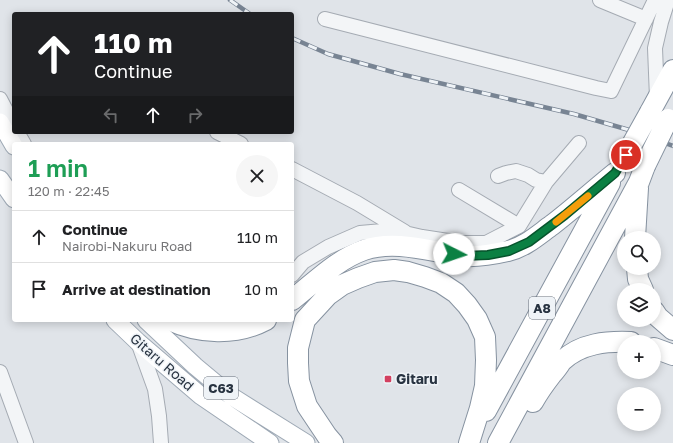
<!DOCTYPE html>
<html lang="en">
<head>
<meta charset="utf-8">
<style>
	body { margin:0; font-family:"Golos Text",sans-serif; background:#f6f6f6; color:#202124; height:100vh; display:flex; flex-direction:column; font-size:15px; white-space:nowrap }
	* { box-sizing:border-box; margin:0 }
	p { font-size:13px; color:#757577 }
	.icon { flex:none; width:22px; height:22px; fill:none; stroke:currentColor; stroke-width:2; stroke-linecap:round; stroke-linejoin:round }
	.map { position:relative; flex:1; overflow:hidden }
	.panel { position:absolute; left:12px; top:142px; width:282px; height:180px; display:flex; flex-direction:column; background:#fff; border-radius:4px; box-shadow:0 2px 10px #0003 }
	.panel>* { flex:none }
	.guide { position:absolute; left:12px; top:12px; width:282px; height:122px; border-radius:4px; box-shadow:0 2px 10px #0003; background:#202124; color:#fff; overflow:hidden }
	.controls { position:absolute; left:617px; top:231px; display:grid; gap:8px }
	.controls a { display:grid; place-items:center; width:44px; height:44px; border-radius:50%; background:#fff; box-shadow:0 2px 10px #0003; font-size:20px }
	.pin { position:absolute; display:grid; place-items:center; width:34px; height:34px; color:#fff; margin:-17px; border:2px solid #fff; border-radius:50%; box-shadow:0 1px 4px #0007 }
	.me { position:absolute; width:44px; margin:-22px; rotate:94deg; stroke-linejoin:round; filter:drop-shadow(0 0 3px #0008) }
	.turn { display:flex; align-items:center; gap:14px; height:84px; padding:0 16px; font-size:18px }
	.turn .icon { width:52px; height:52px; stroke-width:2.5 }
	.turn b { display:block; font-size:28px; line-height:34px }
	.lanes { display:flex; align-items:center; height:38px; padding:0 16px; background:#0003; justify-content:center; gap:20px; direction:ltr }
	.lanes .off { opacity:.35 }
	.round { display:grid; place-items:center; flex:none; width:42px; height:42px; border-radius:21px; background:#f6f6f6 }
	.head { display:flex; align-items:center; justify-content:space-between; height:68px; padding:0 16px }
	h1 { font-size:24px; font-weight:600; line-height:30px; color:#1e9e55 }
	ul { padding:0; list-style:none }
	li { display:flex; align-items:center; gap:12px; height:52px; padding:0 16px; border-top:1px solid #e0e0e0 }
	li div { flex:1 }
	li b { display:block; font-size:15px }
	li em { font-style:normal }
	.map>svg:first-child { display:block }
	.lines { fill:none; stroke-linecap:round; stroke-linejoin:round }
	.minor-casing { stroke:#a5abb3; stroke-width:16 }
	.major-casing { stroke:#9ea9b5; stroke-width:19 }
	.highway-casing { stroke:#8692a0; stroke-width:22 }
	.minor { stroke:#f3f5f7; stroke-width:14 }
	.major { stroke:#fff; stroke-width:17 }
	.highway { stroke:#fff; stroke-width:20 }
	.rail-casing { stroke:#788493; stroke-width:4.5 }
	.rail { stroke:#eff3f7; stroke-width:3; stroke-dasharray:9; stroke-linecap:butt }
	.highway-bridge-casing { stroke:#8692a0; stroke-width:22; stroke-linecap:butt }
	.highway-bridge { stroke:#fff; stroke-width:20 }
	.route-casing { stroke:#07532c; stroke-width:10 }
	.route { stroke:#0b8043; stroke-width:7 }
	.slow { stroke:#f59e0b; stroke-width:7 }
	.poi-dot { fill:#d34060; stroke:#eff3f7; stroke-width:1.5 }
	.labels { text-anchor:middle; stroke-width:3; stroke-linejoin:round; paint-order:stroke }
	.shield { fill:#eff3f7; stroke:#646d78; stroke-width:1 }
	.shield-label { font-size:13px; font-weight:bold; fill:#283341 }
	.street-label { font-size:14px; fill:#283341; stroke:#eff3f7 }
	.poi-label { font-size:14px; font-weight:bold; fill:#283341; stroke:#eff3f7; text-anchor:start }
</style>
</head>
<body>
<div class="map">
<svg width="673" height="443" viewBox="0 0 673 443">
	<rect width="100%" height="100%" fill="#e0e4e9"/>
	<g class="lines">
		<g class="minor-casing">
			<path id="minor" d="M600,0l46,19
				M325,19l271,69 15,3 44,-91
				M657,98l-2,-50 6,-26 7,-22
				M0,99l14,27
				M17,132l7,12
				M217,132l24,12
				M292,169l65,34 48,29
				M498,176l8,-3 10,-2 12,4 8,5 10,2
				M459,190l60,36
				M292,275l11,-13 25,-15 32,-14 23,-2 26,3 13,3 39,6h25l33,-17 27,-44 33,-39
				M138,342l17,47 4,27 2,27
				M0,372l26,71"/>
		</g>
		<g class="major-casing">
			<path id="major" d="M0,122l14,24
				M0,179l14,20
				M115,320l23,22 63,54 69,47
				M146,320l49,46 36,30 75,47"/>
		</g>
		<g class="highway-casing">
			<path id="highway" d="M650,112l23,-42
				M635,238l3,-50
				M637,268l1,11 5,11
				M292,300c23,-18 44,-40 72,-50 32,-11 67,2 99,6 13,1 32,-2 45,-5 17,-4 30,-16 44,-26 22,-17 42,-35 63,-52
				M654,311l4,6 15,13
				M169,320c30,14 67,16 97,0
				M654,348l19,7
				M533,402c6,-11 12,-19 19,-28 4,-4 7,-9 10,-13 19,-18 45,-20 69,-19
				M486,411l124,-228
				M333,443l-6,-7 -20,-30 -8,-25 -1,-18v-15l7,-28 23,-25 14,-10 16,-7 17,-6 19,-2 14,2 17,5 16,6 15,10 11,12 10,14 8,18 1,23 -1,26 -5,22 -11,35
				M498,443l141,-261 6,-16"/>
		</g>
		<use href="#minor" class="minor"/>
		<use href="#major" class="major"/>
		<use href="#highway" class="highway"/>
		<g class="rail-casing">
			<path id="rail" d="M230,0l20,14
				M292,38l36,16 72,20 174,40 55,16 44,16"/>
		</g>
		<use href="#rail" class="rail"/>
		<g class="highway-bridge-casing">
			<path id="highway-bridge" d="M626,155l24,-43
				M645,166l23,-47"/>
		</g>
		<use href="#highway-bridge" class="highway-bridge"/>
	</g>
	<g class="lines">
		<g class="route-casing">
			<path id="route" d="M454,254l10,2 24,-1 21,-4 20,-9 36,-27 50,-42 11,-18"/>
		</g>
		<use href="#route" class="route"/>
		<path class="slow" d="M556,222l32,-26"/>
	</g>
	<rect class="poi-dot" x="384" y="375" width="8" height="8" rx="2"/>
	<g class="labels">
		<g class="shield">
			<rect x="529" y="297" width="26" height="22" rx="3"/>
			<rect x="204" y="377" width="34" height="22" rx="3"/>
		</g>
		<g class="shield-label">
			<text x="542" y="313">A8</text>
			<text x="221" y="393">C63</text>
		</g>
		<g class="street-label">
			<text transform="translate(162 362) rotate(41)" y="5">Gitaru Road</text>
		</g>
		<g class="poi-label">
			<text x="396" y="384">Gitaru</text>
		</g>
	</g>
</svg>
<div class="controls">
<a><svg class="icon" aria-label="search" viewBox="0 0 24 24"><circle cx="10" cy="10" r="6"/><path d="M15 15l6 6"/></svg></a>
<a><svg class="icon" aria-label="layers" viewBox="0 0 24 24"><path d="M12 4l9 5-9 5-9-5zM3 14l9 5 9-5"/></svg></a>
<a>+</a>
<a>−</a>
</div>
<div class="pin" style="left:626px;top:155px;background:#d93025"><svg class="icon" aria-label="arrive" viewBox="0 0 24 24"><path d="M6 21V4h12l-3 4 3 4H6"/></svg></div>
<svg class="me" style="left:454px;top:254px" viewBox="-20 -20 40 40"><circle r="19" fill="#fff"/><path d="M0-13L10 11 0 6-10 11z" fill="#0b8043"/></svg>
<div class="guide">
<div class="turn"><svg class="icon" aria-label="ahead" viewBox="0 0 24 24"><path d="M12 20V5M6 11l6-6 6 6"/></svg><div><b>110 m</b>Continue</div></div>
<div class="lanes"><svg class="icon off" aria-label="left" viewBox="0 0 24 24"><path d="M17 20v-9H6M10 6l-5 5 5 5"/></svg><svg class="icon" aria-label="ahead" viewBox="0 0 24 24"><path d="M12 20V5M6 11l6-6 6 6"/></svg><svg class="icon off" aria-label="right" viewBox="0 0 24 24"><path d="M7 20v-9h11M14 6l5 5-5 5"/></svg></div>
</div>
<section class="panel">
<div class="head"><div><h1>1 min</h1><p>120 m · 22:45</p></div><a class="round"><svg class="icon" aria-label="close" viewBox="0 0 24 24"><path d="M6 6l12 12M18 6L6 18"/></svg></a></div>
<ul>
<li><svg class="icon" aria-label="ahead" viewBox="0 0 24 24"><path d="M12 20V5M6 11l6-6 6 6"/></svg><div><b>Continue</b><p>Nairobi-Nakuru Road</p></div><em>110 m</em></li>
<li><svg class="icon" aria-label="arrive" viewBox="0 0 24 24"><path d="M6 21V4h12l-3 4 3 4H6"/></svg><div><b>Arrive at destination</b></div><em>10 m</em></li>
</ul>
</section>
</div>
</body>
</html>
